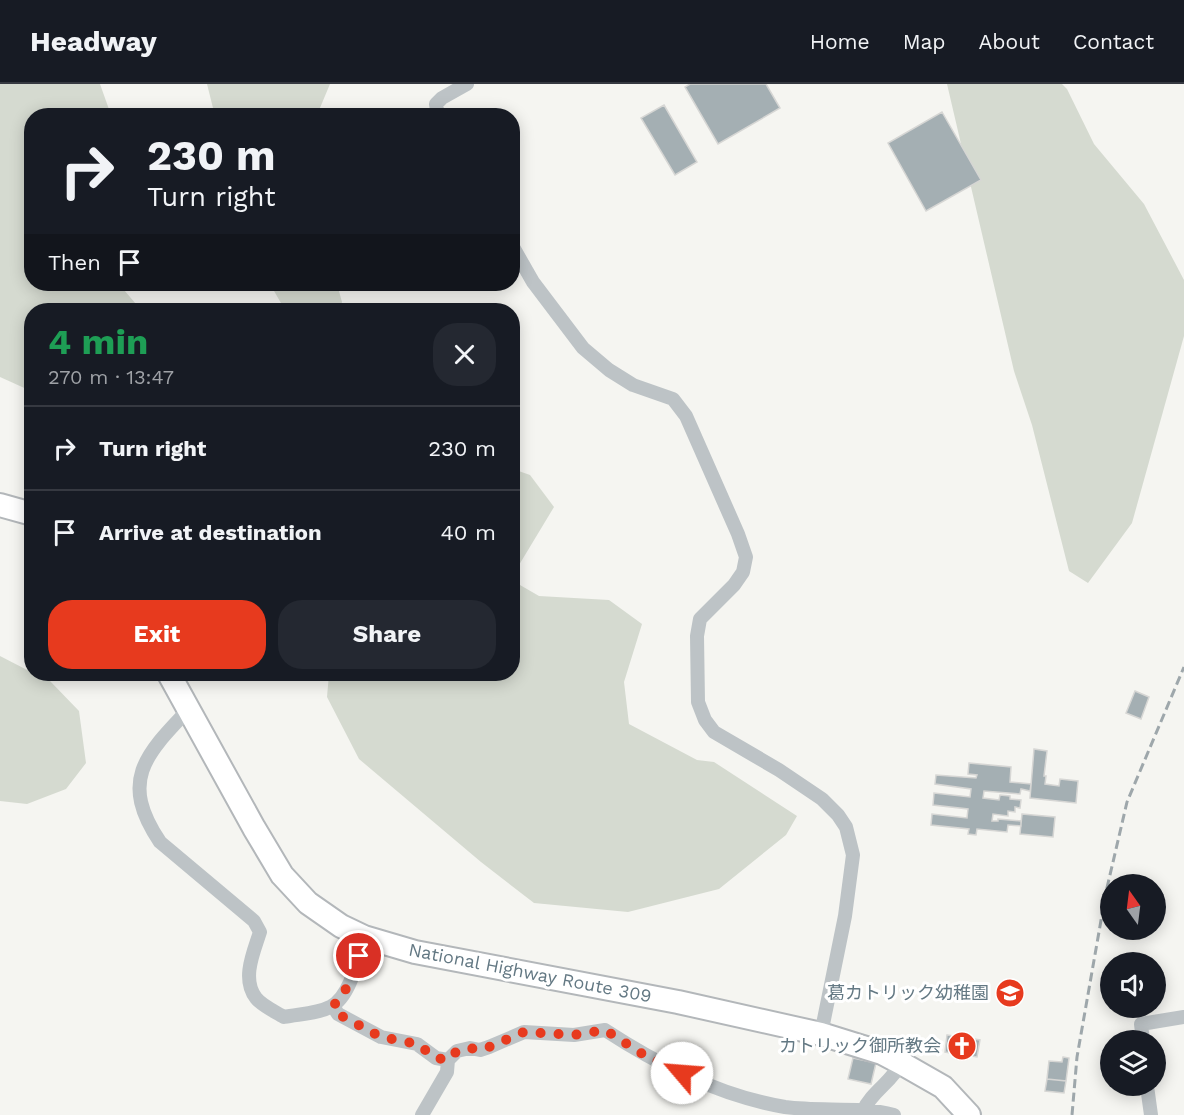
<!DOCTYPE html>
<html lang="en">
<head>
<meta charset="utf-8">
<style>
	body { margin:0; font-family:"Work Sans","Noto Sans JP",sans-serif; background:#242831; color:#f1f3f6; height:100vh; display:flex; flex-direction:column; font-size:22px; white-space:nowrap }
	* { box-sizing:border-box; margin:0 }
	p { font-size:20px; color:#9ea1a6 }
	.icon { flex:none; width:33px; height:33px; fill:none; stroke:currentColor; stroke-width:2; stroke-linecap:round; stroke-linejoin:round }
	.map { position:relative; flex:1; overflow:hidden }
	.drawer { position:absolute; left:24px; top:219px; width:496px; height:378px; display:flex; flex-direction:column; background:#171b24; border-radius:24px; box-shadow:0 3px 15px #0003 }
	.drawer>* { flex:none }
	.banner { position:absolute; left:24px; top:24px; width:496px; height:183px; border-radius:24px; box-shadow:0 3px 15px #0003; background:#171b24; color:#f1f3f6; overflow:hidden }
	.needle { width:39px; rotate:346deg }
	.fabs { position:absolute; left:1100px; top:790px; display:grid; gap:12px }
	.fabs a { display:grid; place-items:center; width:66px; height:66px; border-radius:50%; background:#171b24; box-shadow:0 3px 15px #0003; font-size:30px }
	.pin { position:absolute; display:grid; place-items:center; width:51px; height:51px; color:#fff; margin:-26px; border:3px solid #fff; border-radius:50%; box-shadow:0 2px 6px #0007 }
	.me { position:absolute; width:66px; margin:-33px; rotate:297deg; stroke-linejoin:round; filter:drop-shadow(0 0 4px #0008) }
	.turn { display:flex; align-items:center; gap:21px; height:126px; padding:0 24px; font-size:27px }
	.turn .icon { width:78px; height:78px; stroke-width:2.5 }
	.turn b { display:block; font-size:42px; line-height:51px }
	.then { display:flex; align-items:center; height:57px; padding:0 24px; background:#0003; gap:12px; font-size:22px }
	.round { display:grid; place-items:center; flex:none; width:63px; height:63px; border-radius:24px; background:#242831 }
	.headline { display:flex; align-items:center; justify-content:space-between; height:102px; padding:0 24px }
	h1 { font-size:36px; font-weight:700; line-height:45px; color:#1e9e55 }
	.cta { display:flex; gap:12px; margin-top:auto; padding:12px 24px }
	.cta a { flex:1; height:69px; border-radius:24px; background:#e73a1e; color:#fff; font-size:24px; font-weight:700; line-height:69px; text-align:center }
	.cta a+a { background:#242831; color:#f1f3f6 }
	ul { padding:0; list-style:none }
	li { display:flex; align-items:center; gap:18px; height:84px; padding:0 24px; border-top:2px solid #363941 }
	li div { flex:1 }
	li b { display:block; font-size:22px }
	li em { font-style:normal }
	header { display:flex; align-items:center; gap:36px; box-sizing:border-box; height:84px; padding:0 30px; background:#171b24; border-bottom:2px solid #363941 }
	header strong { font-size:28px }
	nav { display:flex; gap:33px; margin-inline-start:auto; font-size:21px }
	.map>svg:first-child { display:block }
	.green { fill:#d5dad0 }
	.building { fill:#a4afb3; stroke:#d6d6d4; stroke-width:1.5 }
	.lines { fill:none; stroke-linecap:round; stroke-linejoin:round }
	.trunk-casing { stroke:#b3b7ba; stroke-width:26 }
	.minor { stroke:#bdc3c6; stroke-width:14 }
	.trunk { stroke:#fff; stroke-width:22 }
	.rail { stroke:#9ea7ab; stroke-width:3; stroke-dasharray:9 4.5; stroke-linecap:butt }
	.route { stroke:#e73a1e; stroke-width:10; stroke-dasharray:0 18 }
	.labels { text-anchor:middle; stroke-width:6; stroke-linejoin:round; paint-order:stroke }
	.street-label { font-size:18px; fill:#637883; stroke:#fff }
	.poi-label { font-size:18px; fill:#637883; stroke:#fff; text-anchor:end }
</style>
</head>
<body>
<header>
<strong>Headway</strong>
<nav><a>Home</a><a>Map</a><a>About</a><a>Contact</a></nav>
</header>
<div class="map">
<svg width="1184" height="1031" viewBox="0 0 1184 1031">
	<rect width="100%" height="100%" fill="#f5f5f1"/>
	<path class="green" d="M0,0h100l11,31 -79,1v168h87l22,26h-109l-1,81 -31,-14z
		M207,0h123l-13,31 -102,1z
		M947,0h115l5,5 27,55 50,60 40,76v56l-52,187 -44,60 -19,-12 -37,-146 -18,-54z
		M270,200h67l5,18 -3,8h-54z
		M513,385l17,6 24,32 -38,63 4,15 19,11 70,4 33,24 -18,58 5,42 68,36 17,2 83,54 -11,19 -67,54 -91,23 -94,-9 -53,-41 -122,-103 -32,-62 2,-23h184z
		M0,572l31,16 1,2 18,7 29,30 7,52 -20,26 -39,15 -27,-3z"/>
	<path class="building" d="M690,0h76l14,24 -62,36 -33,-57z
		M664,21l33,57 -22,13 -34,-57z
		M942,28l39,68 -55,31 -38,-68z
		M1135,607l14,6 -8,22 -15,-6z
		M1034,665l13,2 -3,25h2l-1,8 14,2 1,-7 18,2 -2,22 -46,-5z
		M969,679l42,4 -1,15 21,2 -1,7 -9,-2 -1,5 -36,-3 -1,7 16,2 1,-5 10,1v3l11,1 -1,8 -5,-1v5l-7,-1v5l-15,-2 -1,7h6v-2l23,2v5l-13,-1 -1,7 -30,-3 -1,6 -8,-1 1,-5 -38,-4 1,-11 35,4 1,-9 -35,-4 1,-12 36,4 1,-8 -36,-5 1,-9 40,3 1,-3 -9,-1z
		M1022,730l33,3 -2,20 -33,-3z
		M947,951l33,5 -3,17 -32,-5z
		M1063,973l6,1 -3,23 -19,-2 2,-18 13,1z
		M853,974l23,5 -5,21 -23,-5z
		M1047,995l19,2 -2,12 -19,-2z"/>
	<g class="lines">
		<g class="trunk-casing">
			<path id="trunk" d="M0,421l32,9
				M169,590l85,154 28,47 26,28 33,23 23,11 51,15 263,50 143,32 61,19 19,10 42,24 26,28"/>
		</g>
		<path class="minor" d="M438,32l-2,-12 6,-6 25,-14
			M513,163l20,35 50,66 26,22 24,15 40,14 13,17 52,118 8,23 -3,15 -9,13 -34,34 -3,17 1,66 7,18 9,12 65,38 43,29 16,16 8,12 7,28 -8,61 -24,118
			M189,625c-44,46 -70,72 -29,133l94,79 6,11c-6,19 -19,47 -4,66 6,8 20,14 28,19 15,-3 33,-3 46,-10 21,-10 28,-50 34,-70
			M333,922l5,8 43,23 36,7 19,14 12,2
			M1143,957l-2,-17 43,-7
			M1147,1002l4,29
			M863,1027c9,-20 29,-29 38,-48
			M422,1031l25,-43 1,-12 9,-9 13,-3 10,2 9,-3 35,-15 50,3 31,-5c55,36 115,66 180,77 36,5 74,-1 109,8"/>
		<use href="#trunk" class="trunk"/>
		<path class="rail" d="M1072,1031l5,-58 29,-165 21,-90 57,-135"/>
	</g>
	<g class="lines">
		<path class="route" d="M359,872c-6,19 -12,36 -26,50l5,8 43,23 36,7 19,14 12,2 9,-9 13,-3 10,2 9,-3 35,-15 50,3 31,-5 36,23 41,20"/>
	</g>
	<defs>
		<g id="school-disc" transform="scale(1.5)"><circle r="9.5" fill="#e73a1e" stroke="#fff"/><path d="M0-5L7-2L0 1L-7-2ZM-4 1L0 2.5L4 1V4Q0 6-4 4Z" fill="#fff"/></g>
		<g id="church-disc" transform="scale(1.5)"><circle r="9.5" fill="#e73a1e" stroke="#fff"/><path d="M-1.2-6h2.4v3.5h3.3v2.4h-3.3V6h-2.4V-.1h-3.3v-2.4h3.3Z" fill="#fff"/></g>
	</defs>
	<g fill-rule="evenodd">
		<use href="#school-disc" x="1010" y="909"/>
		<use href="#church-disc" x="962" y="962"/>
	</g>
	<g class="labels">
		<g class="street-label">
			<text transform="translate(530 889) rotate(11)" y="6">National Highway Route 309</text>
		</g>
		<g class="poi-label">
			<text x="989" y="915">葛カトリック幼稚園</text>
			<text x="941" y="968">カトリック御所教会</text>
		</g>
	</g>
</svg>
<div class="fabs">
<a><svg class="needle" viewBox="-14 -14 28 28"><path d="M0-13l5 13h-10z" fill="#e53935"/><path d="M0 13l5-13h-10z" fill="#9ea1a6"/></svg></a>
<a><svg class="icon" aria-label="sound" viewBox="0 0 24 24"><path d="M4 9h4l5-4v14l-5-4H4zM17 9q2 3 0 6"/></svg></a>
<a><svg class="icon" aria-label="layers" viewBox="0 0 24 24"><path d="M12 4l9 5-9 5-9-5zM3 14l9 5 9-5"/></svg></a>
</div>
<div class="pin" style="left:359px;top:872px;background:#d93025"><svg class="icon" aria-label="arrive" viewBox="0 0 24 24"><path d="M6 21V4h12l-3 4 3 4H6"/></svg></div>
<svg class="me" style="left:682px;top:989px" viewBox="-20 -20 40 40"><circle r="19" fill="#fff"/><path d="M0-13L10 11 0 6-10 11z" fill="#e73a1e"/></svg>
<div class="banner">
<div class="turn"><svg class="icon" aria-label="right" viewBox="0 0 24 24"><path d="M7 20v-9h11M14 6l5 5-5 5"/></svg><div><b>230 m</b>Turn right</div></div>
<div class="then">Then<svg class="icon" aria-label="arrive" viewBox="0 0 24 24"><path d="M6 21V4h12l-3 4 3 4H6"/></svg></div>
</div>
<section class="drawer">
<div class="headline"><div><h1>4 min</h1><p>270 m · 13:47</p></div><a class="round"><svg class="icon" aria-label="close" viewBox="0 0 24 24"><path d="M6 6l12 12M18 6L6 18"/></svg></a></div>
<ul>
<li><svg class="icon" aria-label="right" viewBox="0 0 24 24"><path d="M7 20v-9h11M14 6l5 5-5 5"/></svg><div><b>Turn right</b></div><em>230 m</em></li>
<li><svg class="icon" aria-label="arrive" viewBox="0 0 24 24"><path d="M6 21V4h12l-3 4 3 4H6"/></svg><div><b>Arrive at destination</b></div><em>40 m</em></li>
</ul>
<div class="cta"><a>Exit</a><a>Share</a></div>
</section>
</div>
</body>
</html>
